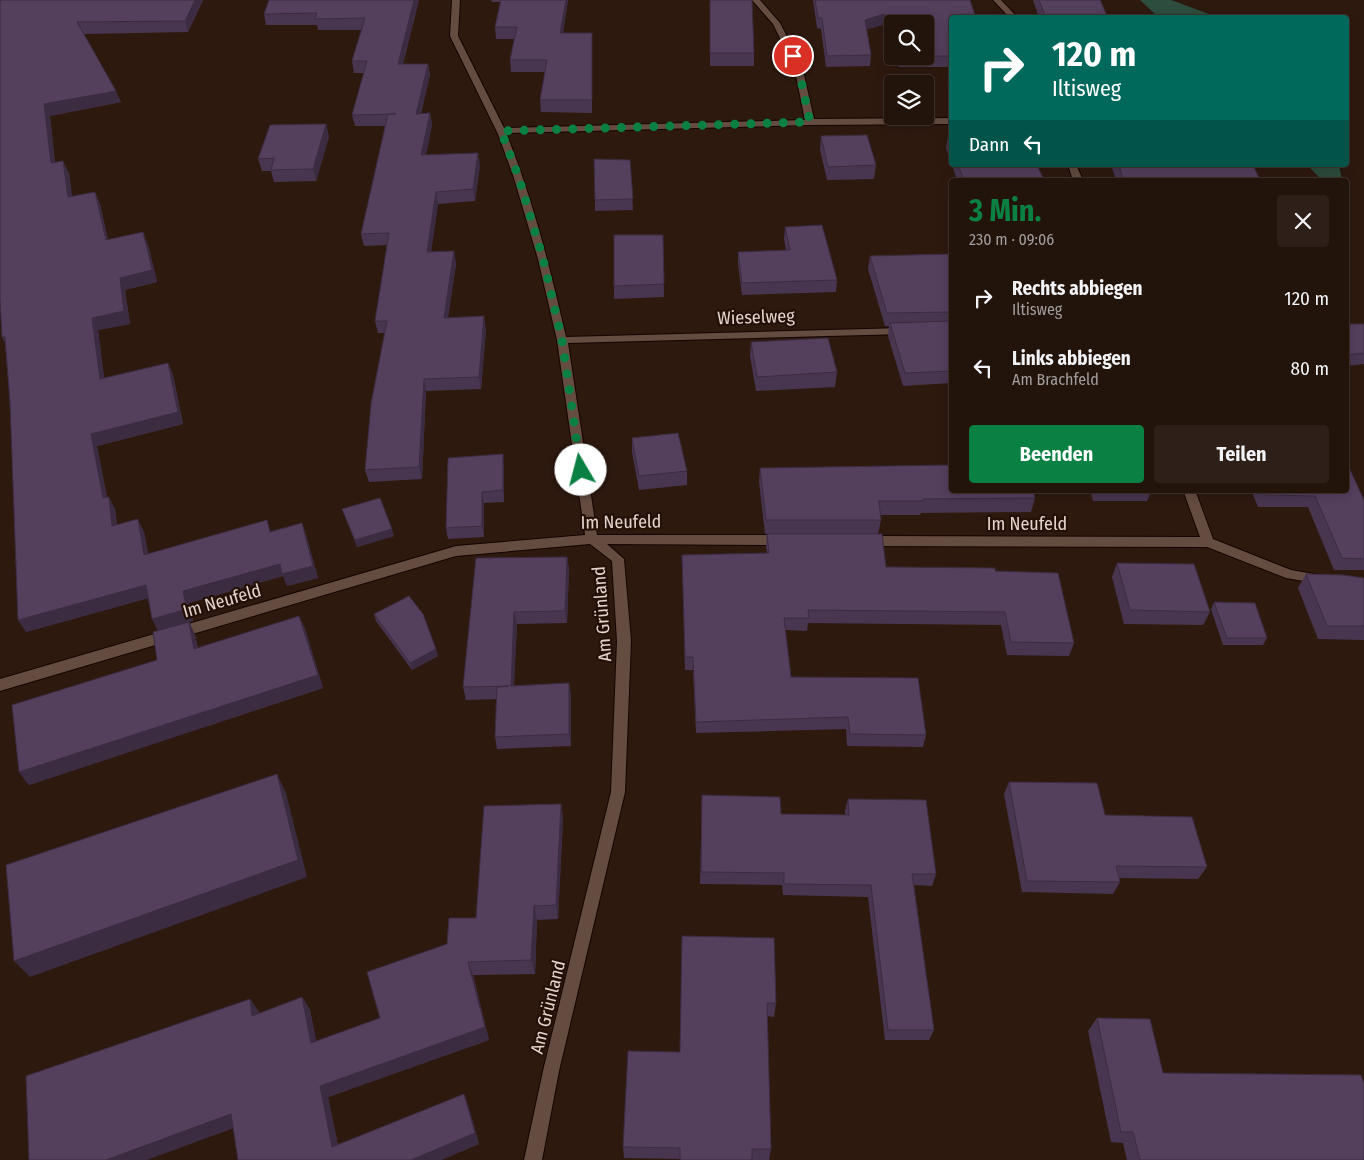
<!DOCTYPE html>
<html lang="de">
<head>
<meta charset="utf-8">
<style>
	body { margin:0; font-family:"Fira Sans Condensed",sans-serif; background:#2e2019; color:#f1f3f6; height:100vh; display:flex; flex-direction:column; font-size:19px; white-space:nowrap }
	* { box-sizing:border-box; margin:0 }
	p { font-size:16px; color:#a29e9d }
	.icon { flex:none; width:28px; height:28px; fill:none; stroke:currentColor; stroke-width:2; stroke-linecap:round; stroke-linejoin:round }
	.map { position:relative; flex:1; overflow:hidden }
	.side { position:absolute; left:949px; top:178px; width:400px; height:315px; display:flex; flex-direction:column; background:#22130b; border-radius:5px; box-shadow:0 2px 12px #0003,0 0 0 1px #3f322c }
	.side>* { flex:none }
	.top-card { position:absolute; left:949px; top:15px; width:400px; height:152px; border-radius:5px; box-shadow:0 2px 12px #0003,0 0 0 1px #3f322c; background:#00695c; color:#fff; overflow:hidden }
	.fabs { position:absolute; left:884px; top:15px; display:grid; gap:10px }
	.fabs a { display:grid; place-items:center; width:50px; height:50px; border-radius:5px; background:#22130b; box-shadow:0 2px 12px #0003,0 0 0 1px #3f322c; font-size:25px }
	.pin { position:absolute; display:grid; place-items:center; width:42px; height:42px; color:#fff; margin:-21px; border:2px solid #fff; border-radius:50%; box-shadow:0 1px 5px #0007 }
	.me { position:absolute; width:55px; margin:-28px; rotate:352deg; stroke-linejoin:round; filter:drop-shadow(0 0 4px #0008) }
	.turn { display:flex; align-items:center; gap:18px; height:105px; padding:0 20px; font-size:22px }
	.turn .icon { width:65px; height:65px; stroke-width:2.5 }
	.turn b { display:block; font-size:35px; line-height:42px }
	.then { display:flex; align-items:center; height:48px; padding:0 20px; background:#0003; gap:10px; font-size:19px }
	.round { display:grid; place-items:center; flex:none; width:52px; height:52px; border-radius:5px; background:#2e2019 }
	.head { display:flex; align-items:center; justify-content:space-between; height:85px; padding:0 20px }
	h1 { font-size:30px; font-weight:700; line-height:38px; color:#0b8043 }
	.action { display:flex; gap:10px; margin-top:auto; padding:10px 20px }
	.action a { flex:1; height:58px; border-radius:5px; background:#0b8043; color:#fff; font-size:20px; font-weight:700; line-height:58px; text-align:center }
	.action a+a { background:#2e2019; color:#f1f3f6 }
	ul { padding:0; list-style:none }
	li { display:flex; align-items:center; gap:15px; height:70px; padding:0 20px }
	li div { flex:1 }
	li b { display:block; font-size:19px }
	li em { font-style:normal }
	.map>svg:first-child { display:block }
	.green { fill:#2d4d3e }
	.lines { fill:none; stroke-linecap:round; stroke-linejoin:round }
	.minor-casing { stroke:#150400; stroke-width:2 }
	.minor { fill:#654c40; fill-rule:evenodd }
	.wall { fill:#483650 }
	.shaded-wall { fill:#3b2c41 }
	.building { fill:#543f5d; stroke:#3b2c41 }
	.route { stroke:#0b8043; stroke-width:9; stroke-dasharray:0 16.2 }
	.labels { text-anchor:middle; stroke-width:4.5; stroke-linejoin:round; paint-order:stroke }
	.street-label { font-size:18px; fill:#e3d4cd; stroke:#241006 }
</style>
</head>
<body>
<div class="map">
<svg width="1364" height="1160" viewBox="0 0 1364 1160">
	<rect width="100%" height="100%" fill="#2e190f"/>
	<path class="green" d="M1140,0h31l46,17h-59z
		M1307,165h32l3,15h-20z"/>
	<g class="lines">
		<g class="minor-casing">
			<path id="minor" d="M452,0h8l-2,36 46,92 301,-8 -11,-54 -21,-42 -21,-24h8l20,23 22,43 12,53 137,-1v6l-141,1 -304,8c27,66 44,135 60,204l338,-9 5,3 -5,3 -336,9 29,192h186l4,2 2,3 -2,3 -4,2 -176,-1 17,15 7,82 -6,151 -66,279 -17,89h-18l19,-89 68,-279 6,-151 -5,-80 -22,-17 -134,12 -456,135v-12l456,-133 129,-11 -28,-195 -19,-81 -24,-81 -16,-44 -48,-98z
				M993,0h8l17,18h-8z
				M1068,165h8l7,15h-10z
				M1183,490h12l18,49 78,31 34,6 2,3 -2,3 -4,2 -35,-6 -79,-31 -339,-1 -4,-2 -2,-3 2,-3 4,-2 332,1z"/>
		</g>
		<use href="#minor" class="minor"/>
	</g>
	<path class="wall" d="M0,0h203l-15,32 -104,2 37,68 -71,14 5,46 14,11 3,24 23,-5 5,12 8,36 40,5 6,24 3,13 -32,8 5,34 -32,6 6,48 64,-15 5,12 10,49 -86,22 10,51 8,12 2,16 27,7 4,22 123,-23 31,-8 4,12 12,43 -31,8 -4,-10 -94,27 4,18 -4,1 6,13 3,13 101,-32 6,13 18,59 -294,97 -10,-13 138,-112 1,-29 -10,-33 -122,34 -8,-12 -8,-218 -5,-58z
		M269,0h150l-16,64h25l2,11 -9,39 9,-1 2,12 -6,30 54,10 -5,36 -37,3 -7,48 23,-1 2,13 -8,54 38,11 -5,60 -55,2 -4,88 -53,3 -4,-12 20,-137h-7l-3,-12 12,-76 -23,1 -3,-12 24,-108h-30l-3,-11 12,-42h-10l-2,-12 10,-31h-44l-1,-5h-51l-2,-11z
		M491,0h77l-5,33h29v80l-51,-1 -1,-12 5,-28h-34l-1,-12 4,-21h-18l-1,-12 5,-25h-8z
		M710,0l44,53v13h-44z
		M813,0h157l-19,18v49h-52l-4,-11h30l-33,-32v26l-9,-25 -16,4 4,26 -1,11 -44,1 -5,-38 -4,-1z
		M1033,0h67l8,18h-69z
		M326,124l3,13 -13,44 -42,1 -3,-11h-9l-4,-12z
		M821,136l55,29 -2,14 -47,1 -7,-30z
		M948,136h3v28l-5,-16z
		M630,160l3,50 -38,1v-11z
		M952,165h85l7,15h-87z
		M1111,165h142l7,15h-144z
		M785,227l52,53 -1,12 -94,3 -4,-31v-12l48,-2 -2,-11z
		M663,235l1,62 -50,2v-13z
		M951,254v129l-48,3 -15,-50 1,-10h-4l-17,-57 2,-13z
		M1346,324h18v40l-18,2z
		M751,342l86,30 -2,15 -79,4 -6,-35z
		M632,438l55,33v14l-48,5 -7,-38z
		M504,466v36l-20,1v34l-36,2 -2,-11z
		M760,468l275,30 -4,14 -110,1 -1,2h-40l1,5 -3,14h-113l-6,-52z
		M1090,490h62l-5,11h-54z
		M1251,490h95l18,10v70h-30l-26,-63h-50z
		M342,509l52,27 -37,11z
		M767,534l119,33 109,4 79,72 -5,13 -62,-1 -6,-30 -193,-2 -1,8 -22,-1 6,47 135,58 -3,12 -76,-1 -1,-17 -150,4 -3,-63h-8l-3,-115 85,-2 -1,-6z
		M567,557l2,13 -2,53 -50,1 -3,62 57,9v51l-74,3 -2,-12 2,-38 -31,1 -3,-13 13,-129z
		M1117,563l93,49 -7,13 -79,-1 -12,-47z
		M1306,574l58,4v62l-46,-1 -20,-51z
		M1214,602l53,36 -4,7h-40l-12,-36z
		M374,614l64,42 -26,14 -36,-49z
		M1009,782l96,33 102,52 -9,12 -79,-1 1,4 -7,12 -91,-2 -18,-98z
		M702,795l79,19 64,1v-4l3,-12 88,75 -4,12 -18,-1 20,145 -5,10h-44l-17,-143 -85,-2 -1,-10 -82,-1z
		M561,804l2,15 -5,100 -21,1 -2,54 -62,1 16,65 -161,57 10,48 130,-40 11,39 -38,16h-203l12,-161 10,15 42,-17 8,13 6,31 64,-23 67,-74 29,-26z
		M682,936l94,67 -2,14 -7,-1 4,133 -2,11h-89v-1l-56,-1 -1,-11 57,-95z
		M1097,1018l66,55 201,87h-237l-4,-17 -12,-1 -23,-111z"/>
	<path class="shaded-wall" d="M195,0h8l-15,32 -3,-11z
		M414,0h5l-19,76 -2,-12z
		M566,0h2l-7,45 -1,-12z
		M884,14l-1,11 -19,5 1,-10z
		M428,64l2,11 -12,50 -2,-11z
		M116,91l5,11 -71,14 6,59 -5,-12 -7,-59z
		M430,113l2,12 -9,42 -2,-12z
		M326,124l3,13 -13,44 -3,-12z
		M478,153l2,12 -5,36 -2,-12z
		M63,161l6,12 5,37 -6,-13z
		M95,192l5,12 11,49 -5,-13z
		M436,192l2,12 -9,60 -2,-12z
		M143,232l5,13 6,24 3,13 -32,8 5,34 -32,6 8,61 -6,-12 -8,-61z
		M454,251l2,13 -10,66 -2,-12z
		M484,316l2,13 -5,60 -2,-12z
		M2,337h3l3,13z
		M168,363l5,12 10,49 -86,22 12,64 -6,-12 -12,-64z
		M424,379l2,12 -4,88 -3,-12z
		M503,454l1,12v36l-1,-12z
		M482,492l2,11v34l-2,-11z
		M109,497l6,12 4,29 -7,-12z
		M138,519l6,13 7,35 -7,-12z
		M302,523l4,12 12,43 -31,8 -4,-10 -94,27 4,18 -4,1 6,13 5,28 -42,-32 -6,-12 31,-28z
		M392,529l2,7 -37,11 -2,-7z
		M567,557l2,13 -2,53 -2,-12z
		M146,585l7,12 -127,35 -8,-12z
		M514,612l3,12 -4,74 -2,-12z
		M299,616l6,13 18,59 -294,97 -10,-13z
		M436,649l2,7 -26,14 -2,-7z
		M569,683l2,12v51l-2,-12z
		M277,774l9,19 21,84 -277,100 -16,-16z
		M561,804l2,15 -5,100 -2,-14z
		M534,906l3,14 -2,54 -4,-14z
		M468,962l5,13 16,65 -161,57 12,60 -8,-10 -12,-61z
		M302,997l8,13 9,45 -8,-12z
		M250,999l9,13 3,17 -10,-13z
		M464,1094l4,11 11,39 -38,16h-30z
		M231,1114l11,11 -95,35h-41z"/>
	<path class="building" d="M0,0h195l-10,21 -108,1 39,69 -72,13 7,59 12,-2 5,36 27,-5 11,48 37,-8 6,24 3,14 -32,8 4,33 -32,7 8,61 68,-16 10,49 -87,22 12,64 6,-1 3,29 26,-7 6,36 123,-35 3,12 32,-9 11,43 -31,8 -2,-10 -97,27 4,18 -35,10 -6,-34 -128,35 -8,-218 -5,-65h-3l-2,-37z
		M269,0h145l-16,64h30l-12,50 14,-1 -9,42 57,-2 -5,36 -37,3 -9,60 27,-1 -10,67 40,-2 -5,61 -55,2 -5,88 -54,3 6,-66 16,-83h-12l14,-88 -28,1 27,-120h8l-44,1 15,-54h-15l13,-43 -50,1 2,-6 -53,1z
		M501,0h65l-6,33h32v67h-52l7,-40h-37l7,-33h-22z
		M710,0h42l2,53h-44z
		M815,0h155l6,18h-25v38h-26v-32h-33v11l-8,-21 -19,6 6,35 -44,1 -5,-38h-4z
		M1039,0h61l8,18h-62z
		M326,124l-13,45 -42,1 3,-12 -16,1 12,-34z
		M867,135l9,30 -48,2 -7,-31z
		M948,136h3v9z
		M594,159l36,1 3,39 -38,1z
		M958,165h79l7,15h-80z
		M1119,165h134l7,15h-137z
		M822,225l15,55 -95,3 -4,-31 52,-2 -5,-23z
		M614,235h49l1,49 -50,2z
		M951,254v58l-64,1 -17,-57z
		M951,321v50l-46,2 -15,-50z
		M1346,324h18v29l-18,2z
		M828,338l9,34 -80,5 -6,-35z
		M678,433l9,38 -48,5 -7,-38z
		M503,454v36l-21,2v34l-36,2 2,-70z
		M1346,461l18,39v59l-22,-1 -27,-62 -51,-1 -3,-5h85z
		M951,465v25h82l2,8 -112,1v2h-44l2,19h-115l-6,-52z
		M380,498l12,31 -37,11 -13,-31z
		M767,534h115l4,33 109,1v3l63,2 16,70 -63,-1 -6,-30 -197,-2 1,8h-25l7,59 127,1 8,57 -76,-1 -2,-17 -152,5 -3,-65h-8l-3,-102 87,-2z
		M567,557l-2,54 -51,1 -3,74 58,-3v51l-74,3 2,-50 12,-1 -46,1 13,-129z
		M1117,563l77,1 16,48 -80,-2z
		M1306,574l37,1 21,3v48h-37z
		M409,596l14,18 13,35 -26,14 -36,-49z
		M1214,602l41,1 12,35h-40z
		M299,616l19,59 -299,97 -7,-67 145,-45 -4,-28 36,-10 5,27z
		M277,774l21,86 -284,101 -8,-96z
		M1009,782l88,1 8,32 87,2 15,50 -91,-1 4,16 -93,-1z
		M702,795l78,2 1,17 68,1 -1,-16 78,1 10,74h-24l22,156h-46l-17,-145 -87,-1v-11l-83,-1z
		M561,804l-5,101 -22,1 -3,54 -63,2 17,65 -165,59 12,61 132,-53 11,39 -64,27h-173l-7,-46 -125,46h-77l-3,-84 224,-77 2,17 50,-19 9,46 69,-25 -13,-46 80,-28 2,-26h27l8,-112z
		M682,936l92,2 2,65h-9l4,146h-19v11h-72v-12l-57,-1 5,-96 52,1z
		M1097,1018l53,1 13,54 198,2 3,9v76h-224l-7,-28h-12z"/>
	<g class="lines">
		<path class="route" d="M581,470l-19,-130 -19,-81 -24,-81 -18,-47 309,-9 -12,-56 -5,-10"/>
	</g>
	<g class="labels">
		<g class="street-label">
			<text transform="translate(756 317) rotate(-2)" y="6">Wieselweg</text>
			<text transform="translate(621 522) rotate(-1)" y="6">Im Neufeld</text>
			<text x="1027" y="530">Im Neufeld</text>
			<text transform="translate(222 601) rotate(-16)" y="6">Im Neufeld</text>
			<text transform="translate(602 614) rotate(-94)" y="6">Am Grünland</text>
			<text transform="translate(548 1007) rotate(-76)" y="6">Am Grünland</text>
		</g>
	</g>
</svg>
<div class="fabs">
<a><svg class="icon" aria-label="search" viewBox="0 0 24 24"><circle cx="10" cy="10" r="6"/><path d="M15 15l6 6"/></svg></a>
<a><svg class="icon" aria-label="layers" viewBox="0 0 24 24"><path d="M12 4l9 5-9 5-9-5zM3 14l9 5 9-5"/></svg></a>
</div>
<div class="pin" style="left:793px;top:56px;background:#d93025"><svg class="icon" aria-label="arrive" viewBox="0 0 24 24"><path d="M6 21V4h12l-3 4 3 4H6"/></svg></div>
<svg class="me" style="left:581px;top:470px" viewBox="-20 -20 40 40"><circle r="19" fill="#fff"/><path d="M0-13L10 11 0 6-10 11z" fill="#0b8043"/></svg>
<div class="top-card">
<div class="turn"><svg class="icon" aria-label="right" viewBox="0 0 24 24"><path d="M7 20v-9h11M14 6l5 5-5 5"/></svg><div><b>120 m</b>Iltisweg</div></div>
<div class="then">Dann<svg class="icon" aria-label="left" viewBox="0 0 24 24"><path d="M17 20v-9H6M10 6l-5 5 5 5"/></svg></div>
</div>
<section class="side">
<div class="head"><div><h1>3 Min.</h1><p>230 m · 09:06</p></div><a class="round"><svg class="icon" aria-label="close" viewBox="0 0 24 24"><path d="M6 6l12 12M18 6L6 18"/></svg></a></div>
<ul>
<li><svg class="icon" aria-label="right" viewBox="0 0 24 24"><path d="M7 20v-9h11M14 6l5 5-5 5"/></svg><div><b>Rechts abbiegen</b><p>Iltisweg</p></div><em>120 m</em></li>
<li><svg class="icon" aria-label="left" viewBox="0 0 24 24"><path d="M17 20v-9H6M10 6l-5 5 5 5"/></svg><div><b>Links abbiegen</b><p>Am Brachfeld</p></div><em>80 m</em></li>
</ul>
<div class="action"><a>Beenden</a><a>Teilen</a></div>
</section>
</div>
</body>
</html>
